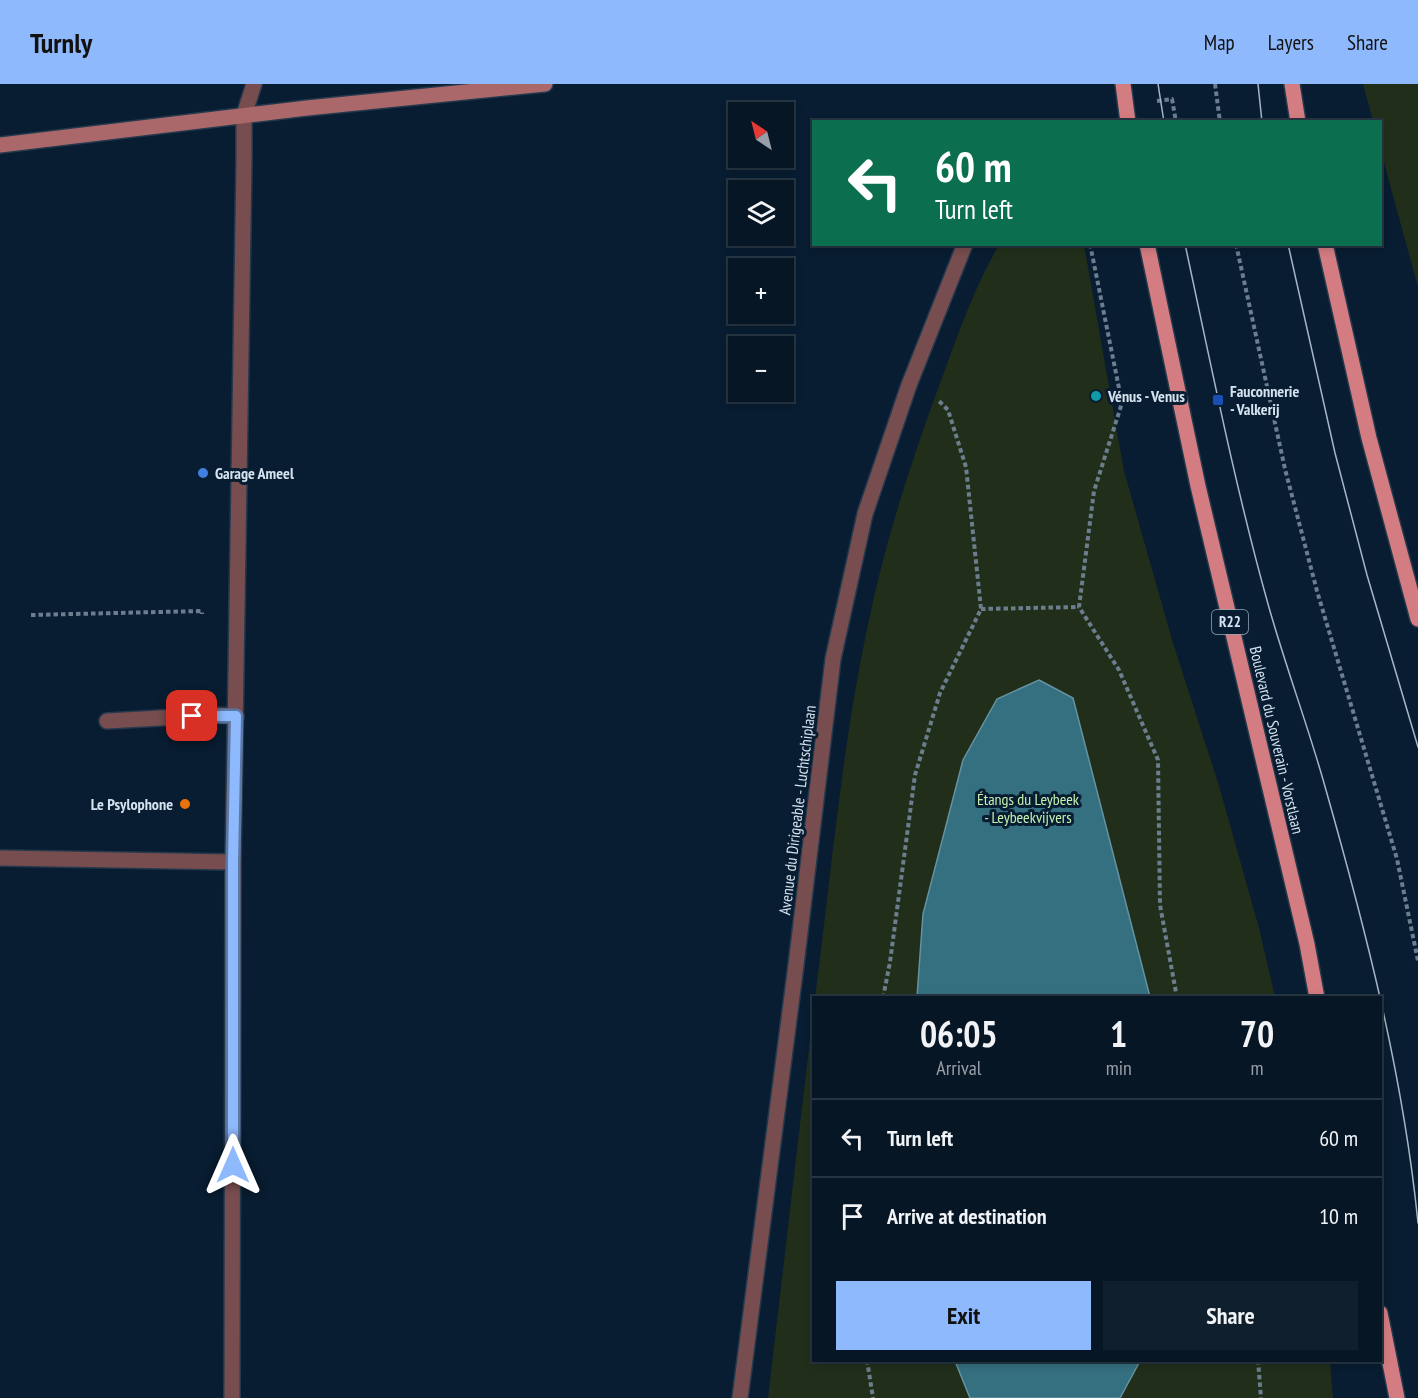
<!DOCTYPE html>
<html lang="en">
<head>
<meta charset="utf-8">
<style>
	body { margin:0; font-family:"PT Sans Narrow",sans-serif; background:#0f1f2d; color:#f1f3f6; height:100vh; display:flex; flex-direction:column; font-size:22px; white-space:nowrap }
	* { box-sizing:border-box; margin:0 }
	p { font-size:20px; color:#989fa7 }
	.icon { flex:none; width:33px; height:33px; fill:none; stroke:currentColor; stroke-width:2; stroke-linecap:round; stroke-linejoin:round }
	.map { position:relative; flex:1; overflow:hidden }
	.sheet { position:absolute; left:812px; top:912px; width:570px; height:366px; display:flex; flex-direction:column; background:#061625; border-radius:0px; box-shadow:0 3px 9px #0003,0 0 0 2px #273542 }
	.sheet>* { flex:none }
	.top-card { position:absolute; left:812px; top:36px; width:570px; height:126px; border-radius:0px; box-shadow:0 3px 9px #0003,0 0 0 2px #273542; background:#0b6e4f; color:#fff; overflow:hidden }
	.needle { width:39px; rotate:325deg }
	.buttons { position:absolute; left:728px; top:18px; display:grid; gap:12px }
	.buttons a { display:grid; place-items:center; width:66px; height:66px; border-radius:0px; background:#061625; box-shadow:0 3px 9px #0003,0 0 0 2px #273542; font-size:30px }
	.pin { position:absolute; display:grid; place-items:center; width:51px; height:51px; color:#fff; margin:-26px; border-radius:12px; box-shadow:0 3px 9px #0006 }
	.me { position:absolute; width:66px; margin:-33px; rotate:0deg; stroke-linejoin:round; filter:drop-shadow(0 0 4px #0008) }
	.turn { display:flex; align-items:center; gap:21px; height:126px; padding:0 24px; font-size:27px }
	.turn .icon { width:78px; height:78px; stroke-width:2.5 }
	.turn b { display:block; font-size:42px; line-height:51px }
	.eta { display:flex; justify-content:space-evenly; align-items:center; height:102px; text-align:center }
	.eta b { font-size:36px; font-weight:800; line-height:42px }
	.action { display:flex; gap:12px; margin-top:auto; padding:12px 24px }
	.action a { flex:1; height:69px; border-radius:0px; background:#8eb9fc; color:#111; font-size:24px; font-weight:800; line-height:69px; text-align:center }
	.action a+a { background:#0f1f2d; color:#f1f3f6 }
	ul { padding:0; list-style:none }
	li { display:flex; align-items:center; gap:18px; height:78px; padding:0 24px; border-top:2px solid #273542 }
	li div { flex:1 }
	li b { display:block; font-size:22px }
	li em { font-style:normal }
	header { display:flex; align-items:center; gap:36px; box-sizing:border-box; height:84px; padding:0 30px; background:#8eb9fc; color:#111 }
	header strong { font-size:28px }
	nav { display:flex; gap:33px; margin-inline-start:auto; font-size:21px }
	.map>svg:first-child { display:block }
	.green { fill:#212f1a }
	.water { fill:#357081; stroke:#6592a2; stroke-width:1.5 }
	.lines { fill:none; stroke-linecap:round; stroke-linejoin:round }
	.lane-casing { stroke:#25394c; stroke-width:18 }
	.street-casing { stroke:#25394c; stroke-width:18 }
	.secondary-casing { stroke:#25394c; stroke-width:18 }
	.primary-casing { stroke:#25394c; stroke-width:18 }
	.path { stroke:#6b7d8e; stroke-width:4; stroke-dasharray:4.5 3; stroke-linecap:butt }
	.lane { stroke:#774d4f; stroke-width:15 }
	.street { stroke:#774d4f; stroke-width:15 }
	.secondary { stroke:#ab686b; stroke-width:15 }
	.primary { stroke:#d37c82; stroke-width:15 }
	.tram { stroke:#a7b6c5; stroke-width:1.5 }
	.route-casing { stroke:#5c78a4; stroke-width:15 }
	.route { stroke:#8eb9fc; stroke-width:10 }
	.culture-dot { fill:#0f9aa8; stroke:#081d31; stroke-width:2 }
	.transit-dot { fill:#1a4fb4; stroke:#081d31; stroke-width:2 }
	.shop-dot { fill:#3f7fe0; stroke:#081d31; stroke-width:2 }
	.food-dot { fill:#e8710a; stroke:#081d31; stroke-width:2 }
	.labels { text-anchor:middle; stroke-width:6; stroke-linejoin:round; paint-order:stroke }
	.shield { fill:#081d31; stroke:#98a7b7; stroke-width:1.5 }
	.shield-label { font-size:15px; font-weight:bold; fill:#d5e2f0 }
	.poi-label { font-size:16px; font-weight:bold; fill:#d5e2f0; stroke:#081d31; text-anchor:start }
	.street-label { font-size:16px; fill:#d5e2f0; stroke:#081d31 }
	.park-label { font-size:16px; fill:#c5f0af; stroke:#081d31 }
</style>
</head>
<body>
<header>
<strong>Turnly</strong>
<nav><a>Map</a><a>Layers</a><a>Share</a></nav>
</header>
<div class="map">
<svg width="1418" height="1314" viewBox="0 0 1418 1314">
	<rect width="100%" height="100%" fill="#081d31"/>
	<path class="green" d="M1363,0h55v203l-38,-139v-26l-7,-1z
		M999,161h85l40,226 49,172 46,143 40,142 16,69 -460,1c16,-122 26,-244 51,-364 17,-85 43,-167 73,-248 18,-48 34,-97 60,-141z
		M813,930v346l517,1 3,37h-565z"/>
	<path class="water" d="M1039,596l34,18 77,299h-233l6,-83 40,-154 34,-61z
		M955,1277h185l-20,37h-150z"/>
	<g class="lines">
		<g class="lane-casing">
			<path id="lane" d="M107,637l106,-6 23,1"/>
		</g>
		<g class="street-casing">
			<path id="street" d="M0,774l233,4
				M232,1314l1,-536 11,-701v-46l10,-31
				M740,1314l56,-433 37,-306 32,-145 44,-129 56,-141"/>
		</g>
		<g class="secondary-casing">
			<path id="secondary" d="M0,61l307,-37 238,-24"/>
		</g>
		<g class="primary-casing">
			<path id="primary" d="M1123,0l5,38
				M1292,0l6,38
				M1147,160l51,242 109,458 10,54
				M1325,160l44,194 49,181
				M1380,1229l17,85"/>
		</g>
		<path class="path" d="M1215,0l5,38
			M1157,17l15,-2 4,23
			M1090,160l32,159 -28,88 -15,116 40,63 39,90 2,145 17,93
			M1236,160l49,225 32,122 80,268 21,102
			M981,525l98,-2
			M31,531l171,-4v3
			M883,914l7,-36 25,-187 25,-82 41,-84 -15,-142 -18,-57 -9,-9
			M867,1276l6,38
			M1258,1276l3,38"/>
		<use href="#lane" class="lane"/>
		<use href="#street" class="street"/>
		<use href="#secondary" class="secondary"/>
		<use href="#primary" class="primary"/>
		<path class="tram" d="M1158,0l6,38
			M1258,0l4,38
			M1185,160c26,121 50,242 83,360 17,61 39,119 56,179 41,144 79,290 94,440
			M1288,160l47,209 32,122 51,172"/>
	</g>
	<g class="lines">
		<g class="route-casing">
			<path id="route" d="M192,632h44l-3,146v303"/>
		</g>
		<use href="#route" class="route"/>
	</g>
	<circle class="culture-dot" cx="1096" cy="312" r="6"/>
	<rect class="transit-dot" x="1212" y="310" width="12" height="12" rx="3"/>
	<circle class="shop-dot" cx="203" cy="389" r="6"/>
	<circle class="food-dot" cx="185" cy="720" r="6"/>
	<g class="labels">
		<rect class="shield" x="1212" y="526" width="36" height="24" rx="4.5"/>
		<g class="shield-label">
			<text x="1230" y="543">R22</text>
		</g>
		<g class="poi-label">
			<text x="1230" y="313">Fauconnerie<tspan x="1230" dy="18">- Valkerij</tspan></text>
			<text x="1108" y="318">Vénus - Venus</text>
			<text x="215" y="395">Garage Ameel</text>
			<text x="173" y="726" text-anchor="end">Le Psylophone</text>
		</g>
		<g class="street-label">
			<text transform="translate(1277 656) rotate(77)" y="6">Boulevard du Souverain - Vorstlaan</text>
			<text transform="translate(797 726) rotate(-83)" y="6">Avenue du Dirigeable - Luchtschiplaan</text>
		</g>
		<g class="park-label">
			<text x="1028" y="721">Étangs du Leybeek<tspan x="1028" dy="18">- Leybeekvijvers</tspan></text>
		</g>
	</g>
</svg>
<div class="buttons">
<a><svg class="needle" viewBox="-14 -14 28 28"><path d="M0-13l5 13h-10z" fill="#e53935"/><path d="M0 13l5-13h-10z" fill="#989fa7"/></svg></a>
<a><svg class="icon" aria-label="layers" viewBox="0 0 24 24"><path d="M12 4l9 5-9 5-9-5zM3 14l9 5 9-5"/></svg></a>
<a>+</a>
<a>−</a>
</div>
<div class="pin" style="left:192px;top:632px;background:#d93025"><svg class="icon" aria-label="arrive" viewBox="0 0 24 24"><path d="M6 21V4h12l-3 4 3 4H6"/></svg></div>
<svg class="me" style="left:233px;top:1081px" viewBox="-20 -20 40 40"><path d="M0-17L14 15 0 8-14 15z" fill="#8eb9fc" stroke="#fff" stroke-width="4"/></svg>
<div class="top-card">
<div class="turn"><svg class="icon" aria-label="left" viewBox="0 0 24 24"><path d="M17 20v-9H6M10 6l-5 5 5 5"/></svg><div><b>60 m</b>Turn left</div></div>
</div>
<section class="sheet">
<div class="eta">
<div><b>06:05</b><p>Arrival</p></div>
<div><b>1</b><p>min</p></div>
<div><b>70</b><p>m</p></div>
</div>
<ul>
<li><svg class="icon" aria-label="left" viewBox="0 0 24 24"><path d="M17 20v-9H6M10 6l-5 5 5 5"/></svg><div><b>Turn left</b></div><em>60 m</em></li>
<li><svg class="icon" aria-label="arrive" viewBox="0 0 24 24"><path d="M6 21V4h12l-3 4 3 4H6"/></svg><div><b>Arrive at destination</b></div><em>10 m</em></li>
</ul>
<div class="action"><a>Exit</a><a>Share</a></div>
</section>
</div>
</body>
</html>
